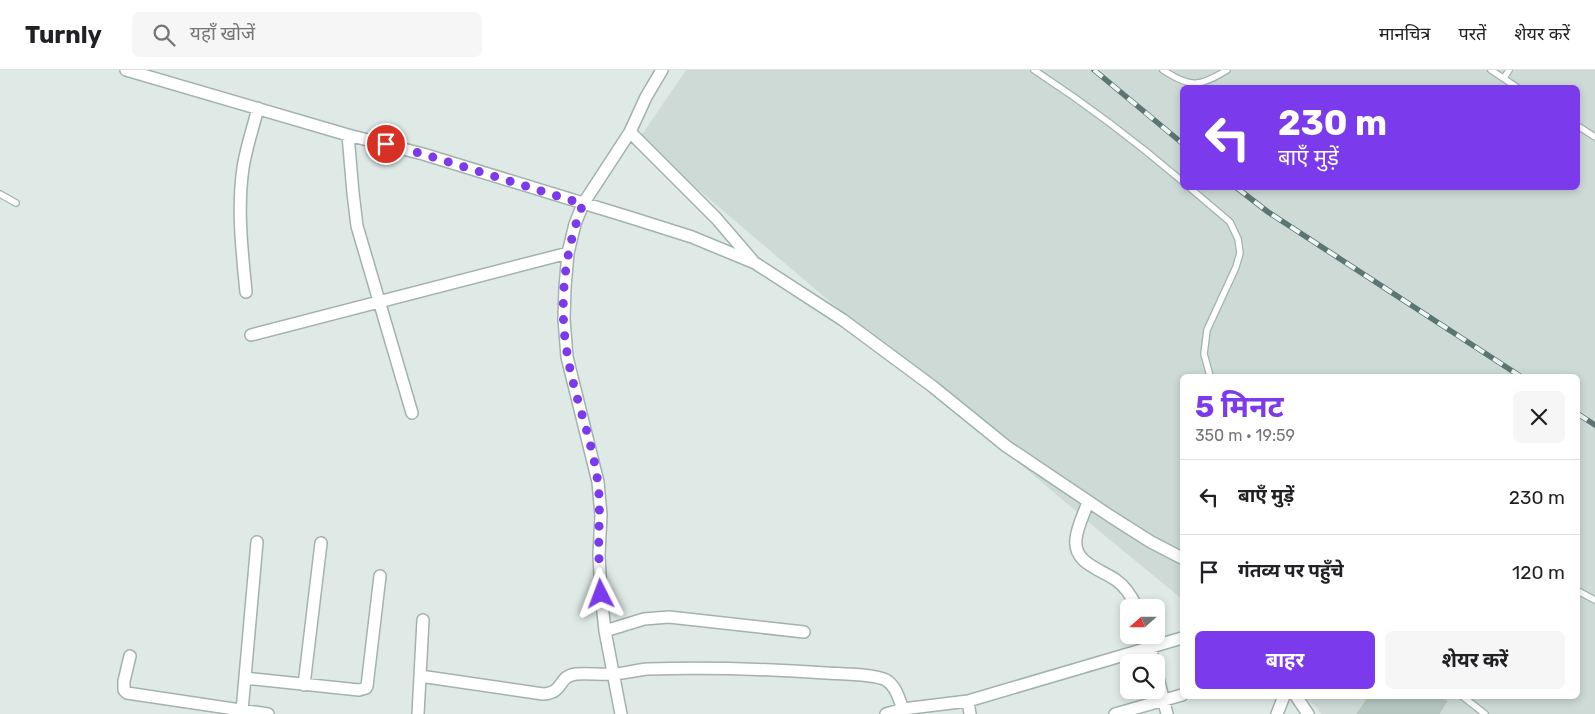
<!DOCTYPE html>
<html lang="hi">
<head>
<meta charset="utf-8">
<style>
	body { margin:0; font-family:Rubik,"Noto Sans Devanagari",sans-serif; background:#f6f6f6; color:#202124; height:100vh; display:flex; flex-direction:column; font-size:19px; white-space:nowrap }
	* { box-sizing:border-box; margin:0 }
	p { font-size:16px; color:#757577 }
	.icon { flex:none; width:28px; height:28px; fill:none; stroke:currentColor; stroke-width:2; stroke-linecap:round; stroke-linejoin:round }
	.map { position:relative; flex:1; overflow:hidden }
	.drawer { position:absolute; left:1180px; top:304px; width:400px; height:325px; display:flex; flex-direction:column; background:#fff; border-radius:8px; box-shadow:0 2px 8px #0003 }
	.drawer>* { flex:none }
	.guide { position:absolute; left:1180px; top:15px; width:400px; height:105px; border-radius:8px; box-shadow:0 2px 8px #0003; background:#7c3aed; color:#fff; overflow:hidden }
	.needle { width:32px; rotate:249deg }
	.buttons { position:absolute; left:1120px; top:529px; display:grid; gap:10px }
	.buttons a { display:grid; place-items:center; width:45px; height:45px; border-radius:8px; background:#fff; box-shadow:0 2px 8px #0003; font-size:25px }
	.pin { position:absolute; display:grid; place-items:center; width:42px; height:42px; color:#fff; margin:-21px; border:2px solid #fff; border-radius:50%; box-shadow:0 1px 5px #0007 }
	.me { position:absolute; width:55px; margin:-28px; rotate:357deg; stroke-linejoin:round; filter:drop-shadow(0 0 4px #0008) }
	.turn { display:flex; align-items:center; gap:18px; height:105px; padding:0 15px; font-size:22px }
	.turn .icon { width:65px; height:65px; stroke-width:2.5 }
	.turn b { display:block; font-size:35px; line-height:42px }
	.round { display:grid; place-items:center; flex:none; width:52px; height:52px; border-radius:8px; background:#f6f6f6 }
	.headline { display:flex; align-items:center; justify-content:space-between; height:85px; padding:0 15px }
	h1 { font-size:30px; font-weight:700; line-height:38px; color:#7c3aed }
	.primary-button { display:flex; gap:10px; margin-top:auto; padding:10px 15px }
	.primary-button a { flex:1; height:58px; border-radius:8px; background:#7c3aed; color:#fff; font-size:20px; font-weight:700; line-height:58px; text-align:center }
	.primary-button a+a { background:#f6f6f6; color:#202124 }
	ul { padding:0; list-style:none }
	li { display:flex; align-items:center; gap:15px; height:75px; padding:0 15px; border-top:1px solid #e0e0e0 }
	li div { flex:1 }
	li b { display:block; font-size:19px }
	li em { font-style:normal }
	header { display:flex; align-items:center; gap:30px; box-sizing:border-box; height:70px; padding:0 25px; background:#fff; border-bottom:1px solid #e0e0e0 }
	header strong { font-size:24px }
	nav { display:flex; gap:28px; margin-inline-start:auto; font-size:18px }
	.search { width:350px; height:45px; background:#f6f6f6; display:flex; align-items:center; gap:12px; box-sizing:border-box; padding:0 18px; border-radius:8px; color:#757577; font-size:19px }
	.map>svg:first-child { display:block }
	.built { fill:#cddad6; fill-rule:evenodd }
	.building { fill:#b5c5c0; stroke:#b2c3bf }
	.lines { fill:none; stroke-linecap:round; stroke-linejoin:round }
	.lane-casing { stroke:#a2b2ae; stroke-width:8 }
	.street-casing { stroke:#a2b2ae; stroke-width:14 }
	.lane { stroke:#fff; stroke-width:5.5 }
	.street { stroke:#fff; stroke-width:11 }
	.rail-casing { stroke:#5b7572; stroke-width:5.5 }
	.rail { stroke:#eff7f4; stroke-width:4; stroke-dasharray:11; stroke-linecap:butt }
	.route { stroke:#7c3aed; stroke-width:9; stroke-dasharray:0 16.2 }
</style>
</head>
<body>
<header>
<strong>Turnly</strong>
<div class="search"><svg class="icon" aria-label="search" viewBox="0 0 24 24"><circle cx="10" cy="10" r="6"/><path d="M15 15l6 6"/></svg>यहाँ खोजें</div>
<nav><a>मानचित्र</a><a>परतें</a><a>शेयर करें</a></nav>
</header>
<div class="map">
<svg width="1595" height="644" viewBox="0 0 1595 644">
	<rect width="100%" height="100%" fill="#dfeae7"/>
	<path class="built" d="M686,0h909v644h-274l-4,-6 -14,-12h275v-320h-396v223l-84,-69 -459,-391zM1182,18h396v100h-396z"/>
	<path class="building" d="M1369,626h71l7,5 -8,13h-82z"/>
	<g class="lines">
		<g class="lane-casing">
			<path id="lane" d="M1034,0c52,34 101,71 148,111
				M1163,0c27,18 37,17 64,0
				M1491,0l27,18
				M1504,8l5,-8
				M1578,56l17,11
				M1190,118l40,34 8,17 2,14 -4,14 -29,63 -3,24 6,22
				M0,124l16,9
				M1578,521l17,9
				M1462,626l23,18"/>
		</g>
		<g class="street-casing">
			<path id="street" d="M126,0l222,65 75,19 209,64 60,19 63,26 88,57 89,66 74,60 104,70 41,26 31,16
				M630,62l86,86 37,43
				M348,65l5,58 4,33 55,187
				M246,222c-4,-41 -9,-83 -3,-124 3,-20 10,-40 15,-60
				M251,265l317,-82
				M1088,432c-4,12 -11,25 -12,37 -3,24 24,30 40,41 10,7 16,17 21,28
				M605,561l39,-12 25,-2 135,15
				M1147,565l7,27
				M130,586l-6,25v9l3,3 141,21
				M1156,600l11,44
				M420,606l123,18c23,-2 13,-17 33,-20 13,-1 26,1 38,0 12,-1 23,-4 34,-5 59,-2 119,0 178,4 15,1 48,1 60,7 10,6 13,19 17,29
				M245,608l114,12 7,-2 1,-2 13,-110
				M304,615l17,-142
				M1296,626l12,18
				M968,631l2,13
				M242,641l15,-169
				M418,644l5,-94
				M621,644l-16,-83 -4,-37 -2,-39 2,-40 -3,-33 -31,-125 -3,-38 1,-32 3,-34 7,-29 8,-20 47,-72 16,-35 16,-27
				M886,644l17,-5 65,-8 214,-63
				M1115,644l67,-19
				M1277,644l7,-18"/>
		</g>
		<use href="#lane" class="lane"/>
		<use href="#street" class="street"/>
		<g class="rail-casing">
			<path id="rail" d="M1094,0l88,73
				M1237,118l31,24 252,164
				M1578,344l17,11"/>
		</g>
		<use href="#rail" class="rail"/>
	</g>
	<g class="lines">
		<path class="route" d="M386,74l37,10 160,50c-19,48 -25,103 -15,154 7,42 25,83 30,126 3,24 0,47 1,72 0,13 1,25 2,38"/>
	</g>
</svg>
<div class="buttons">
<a><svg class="needle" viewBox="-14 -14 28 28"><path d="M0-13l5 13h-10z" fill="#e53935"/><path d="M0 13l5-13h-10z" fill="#757577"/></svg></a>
<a><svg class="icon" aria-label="search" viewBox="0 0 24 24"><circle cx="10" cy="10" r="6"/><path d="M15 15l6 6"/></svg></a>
</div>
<div class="pin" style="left:386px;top:74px;background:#d93025"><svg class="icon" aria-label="arrive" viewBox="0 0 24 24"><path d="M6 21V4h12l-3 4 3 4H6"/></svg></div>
<svg class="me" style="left:601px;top:524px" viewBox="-20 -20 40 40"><path d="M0-17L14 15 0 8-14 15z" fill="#7c3aed" stroke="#fff" stroke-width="4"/></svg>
<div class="guide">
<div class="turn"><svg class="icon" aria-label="left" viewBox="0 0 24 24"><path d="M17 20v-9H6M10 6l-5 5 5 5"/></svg><div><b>230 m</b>बाएँ मुड़ें</div></div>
</div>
<section class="drawer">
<div class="headline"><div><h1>5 मिनट</h1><p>350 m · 19:59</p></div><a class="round"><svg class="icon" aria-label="close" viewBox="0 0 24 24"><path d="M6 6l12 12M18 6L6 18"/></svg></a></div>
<ul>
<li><svg class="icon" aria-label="left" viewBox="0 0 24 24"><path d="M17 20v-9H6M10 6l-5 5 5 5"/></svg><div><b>बाएँ मुड़ें</b></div><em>230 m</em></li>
<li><svg class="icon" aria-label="arrive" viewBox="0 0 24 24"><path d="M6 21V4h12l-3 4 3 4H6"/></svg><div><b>गंतव्य पर पहुँचे</b></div><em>120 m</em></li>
</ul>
<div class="primary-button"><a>बाहर</a><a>शेयर करें</a></div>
</section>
</div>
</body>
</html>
